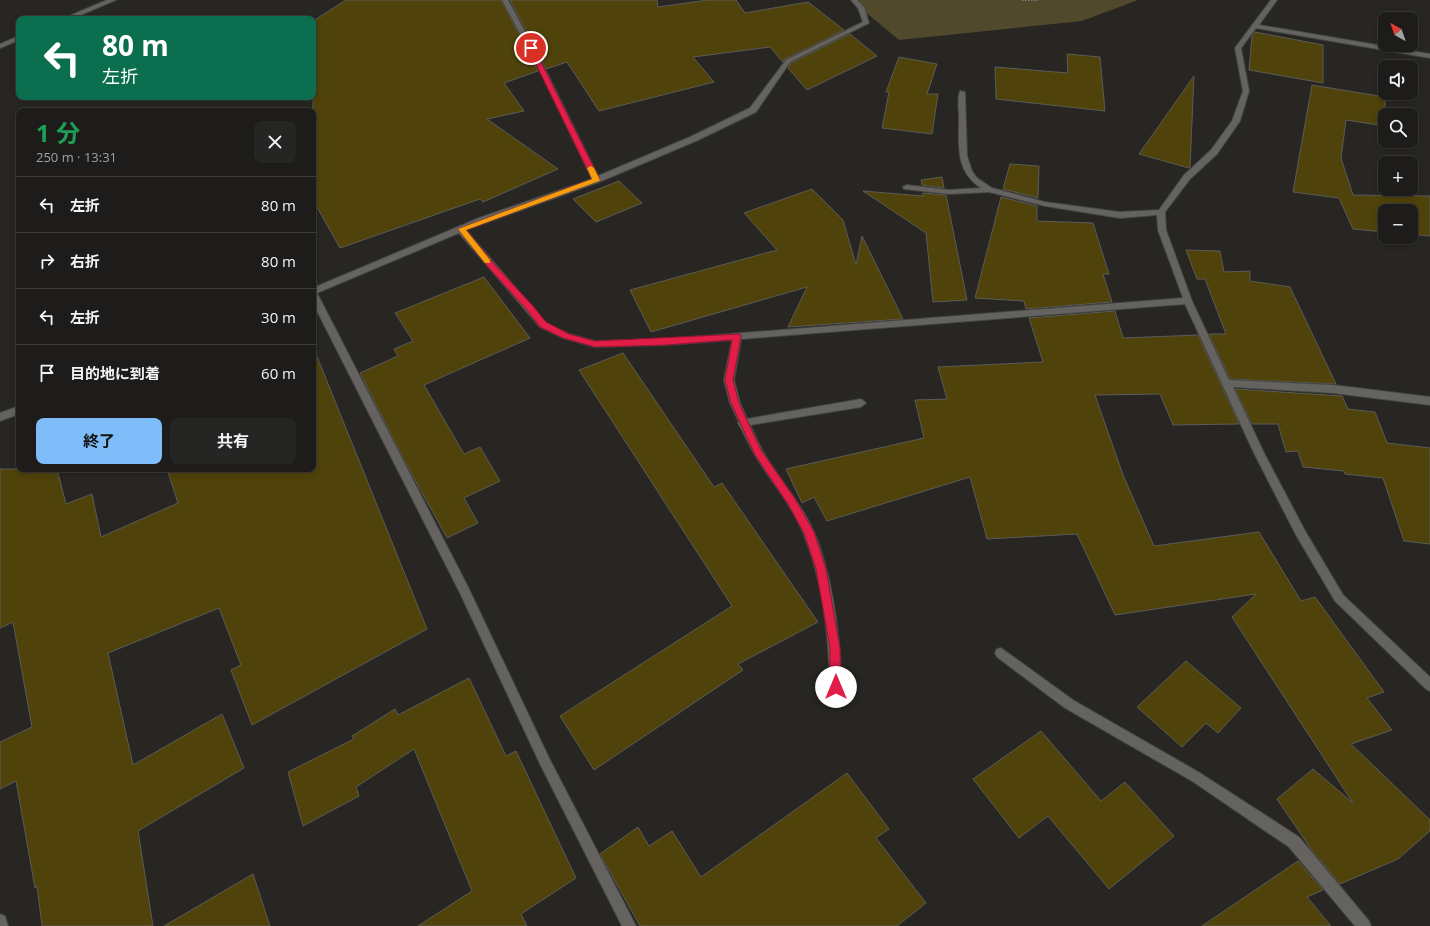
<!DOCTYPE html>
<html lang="ja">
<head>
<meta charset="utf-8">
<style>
	body { margin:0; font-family:"Open Sans","Noto Sans JP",sans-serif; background:#252523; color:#f1f3f6; height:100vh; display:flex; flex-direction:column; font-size:15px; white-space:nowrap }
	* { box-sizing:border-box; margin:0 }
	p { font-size:13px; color:#a0a1a2 }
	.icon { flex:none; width:22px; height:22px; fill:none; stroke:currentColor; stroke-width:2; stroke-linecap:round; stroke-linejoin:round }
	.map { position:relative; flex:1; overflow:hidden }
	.drawer { position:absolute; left:16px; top:108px; width:300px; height:364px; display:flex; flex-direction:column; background:#1d1c1a; border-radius:8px; box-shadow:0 2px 6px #0003,0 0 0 1px #3b3a39 }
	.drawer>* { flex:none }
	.guide { position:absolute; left:16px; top:16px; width:300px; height:84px; border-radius:8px; box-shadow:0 2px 6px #0003,0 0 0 1px #3b3a39; background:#0b6e4f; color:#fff; overflow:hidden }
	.needle { width:26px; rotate:320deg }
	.fabs { position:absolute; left:1378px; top:12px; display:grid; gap:8px }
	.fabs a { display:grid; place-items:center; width:40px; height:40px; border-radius:8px; background:#1d1c1a; box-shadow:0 2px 6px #0003,0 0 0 1px #3b3a39; font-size:20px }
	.pin { position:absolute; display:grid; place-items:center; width:34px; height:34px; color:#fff; margin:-17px; border:2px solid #fff; border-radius:50%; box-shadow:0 1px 4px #0007 }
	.me { position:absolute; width:44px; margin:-22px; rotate:0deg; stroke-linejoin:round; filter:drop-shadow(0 0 3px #0008) }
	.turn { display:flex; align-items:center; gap:14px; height:84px; padding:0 20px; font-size:18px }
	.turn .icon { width:52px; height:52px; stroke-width:2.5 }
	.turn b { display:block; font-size:28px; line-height:34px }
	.round { display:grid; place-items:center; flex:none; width:42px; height:42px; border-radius:8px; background:#252523 }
	.overview { display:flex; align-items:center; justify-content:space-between; height:68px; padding:0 20px }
	h1 { font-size:24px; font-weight:700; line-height:30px; color:#1e9e55 }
	.action { display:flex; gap:8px; margin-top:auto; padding:8px 20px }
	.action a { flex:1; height:46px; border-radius:8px; background:#7fbdfa; color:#111; font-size:16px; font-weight:700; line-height:46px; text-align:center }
	.action a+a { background:#252523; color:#f1f3f6 }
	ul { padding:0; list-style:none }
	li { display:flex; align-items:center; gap:12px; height:56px; padding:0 20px; border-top:1px solid #3b3a39 }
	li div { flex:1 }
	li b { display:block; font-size:15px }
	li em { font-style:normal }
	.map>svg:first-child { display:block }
	.green { fill:#50492b }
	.building { fill:#4f430b; stroke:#5c5b57 }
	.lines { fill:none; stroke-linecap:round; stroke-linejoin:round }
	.street-casing { stroke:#444441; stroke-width:2 }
	.path { stroke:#7f7f7c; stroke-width:2; stroke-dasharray:1.5 1.5; stroke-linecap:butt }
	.street { fill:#64635f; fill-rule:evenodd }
	.route { fill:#e11d48; stroke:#92132f }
	.slow { fill:#f59e0b }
</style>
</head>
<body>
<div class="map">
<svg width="1430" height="926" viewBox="0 0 1430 926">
	<rect width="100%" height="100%" fill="#272623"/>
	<path class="green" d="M851,0h287l-56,21 -183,19z"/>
	<path class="building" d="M346,0h155l37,71 -34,12 20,28 -37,8 71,50 -75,33 -3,-3 -140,49 -27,-48v-179z
		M510,0h147l1,7 50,-7h28l9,13 63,-11 36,28 -59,29 -2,3 -13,-15 -77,10 21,25 -115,29 -32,-49 -21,7z
		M1255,32l68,13v38l-74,-13 3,-34z
		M850,34l27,22 -70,34 -19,-22 3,-5z
		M1067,54l33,3 5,54 -109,-12 -1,-32 73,6z
		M899,57l38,7 -10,30h11l-6,40 -50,-6 7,-36h-3z
		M1194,76l-4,91 -1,1 -50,-14z
		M1312,85l73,12v29l-39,-6 -5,38 12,37 77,1v40l-19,-2v-23h-26v21l-32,-3 -14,-31 -46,-6z
		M1010,164l29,2 -1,32 -35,-9z
		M942,177l2,11 -22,-3 -1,-5z
		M619,181l23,22 -46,19 -23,-23z
		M812,189l31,31 13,45 6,-29 41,83 -115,8 19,-40 -156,45 -21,-42 147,-40 -33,-37z
		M863,191l60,5v-3l23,2 21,105 -34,2 -7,-69z
		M1001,197l36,9v15l56,2 16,51h-6l9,28 -86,7 -2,-8 -49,-3z
		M1186,250l34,1 4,21 26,-1v10l40,6 46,97 -106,-5 -21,-45h17l-21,-55h-8z
		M484,277l46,61 -106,47 40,69 16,-7 20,34 -36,17 14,25 -31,15 -43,-78 -44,-87 38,-17 -4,-7 19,-8 -18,-28z
		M1115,311l8,27 75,-3 41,89 -66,1 -13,-31 -65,1 28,80 31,71 105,-14 42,69 14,-4 69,95 -17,6 25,32 -41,14 79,76v11l-32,28 -58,25 -29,-35 -34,-50 36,-30 40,34 -121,-186 24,-23 -141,21 -38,-81 -90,5 -17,-62 -143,44 -13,-24 -12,6 -16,-34 138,-31 -9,-38 32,-1 -9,-32 105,-5 -14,-44z
		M313,349h1l113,280 -175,96 -21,-55 10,-5 -22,-57 -111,45 25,112 89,-51 22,54 -106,63 15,95h-111l-5,-40 -2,2 -19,-107 -16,8v-47l32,-15 -19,-105 -13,6v-159h57l9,35 26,-10 9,43 77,-34 -11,-34h146z
		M623,353l91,134 8,-4 96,139 -80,42 5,6 -149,100 -34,-54 172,-110 -153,-236z
		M1235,389l107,7 6,13 27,3 12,31 43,5v96l-26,-3 -21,-63 -38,-4 -1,-3 -41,-4 -5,-16 -12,1 -8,-28h-26z
		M1186,661l55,47 -23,25 -12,-10 -24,24 -45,-40z
		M469,678l37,78 10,-5 60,127 -55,36 6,12h-109l54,-35 -58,-142 -58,38 3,9 -56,30 -15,-54 66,-33 -2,-3 43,-27 3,6z
		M1041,731l60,70 24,-19 49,54 -65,53 -61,-73 -29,22 -46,-59z
		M847,773l42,56 -13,9 50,65 -29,23h-257l-40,-72 38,-27 11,19 23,-15 29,46z
		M1298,861l25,29 -16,7 24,29h-129z
		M253,874l17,52h-106z"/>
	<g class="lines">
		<g class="street-casing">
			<path id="street" d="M107,0h9l-45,19h-9z
				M502,0h6l39,73 51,103 92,-39 60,-29 36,-48 77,-38 -5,-14 -7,-8h6l7,7 5,16 -79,39 -34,50 -60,29 -97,41 -133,48 80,93 23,11 26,7 71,-2 517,-41 -25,-68 -1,-15 -37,3 -75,-12 -56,-14 -40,2 -45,-5 -1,-2 4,-2 42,5 32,-2c-26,-17 -22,-42 -22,-70 0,-8 -2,-20 1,-27l5,1 2,64 5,15 5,7 15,10 53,14 75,10 39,-2 25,-35 27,-25 21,-29 11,-30 -8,-43 36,-48h6l-18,25 171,29v4l-174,-30 -15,20 8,43 -9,30 -23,33 -27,25 -25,33 1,18 26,71 37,79 104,5 97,12v8l-97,-12 -100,-6 31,66 40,76 39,66 87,82v14l-4,-2 -91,-88 -39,-66 -42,-82 -69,-149 -444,35 -7,41 6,23 7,16 114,-20 5,4 -5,4 -111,18c4,9 8,17 12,25 16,28 39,52 52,82 19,45 26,107 28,155l-2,4 -4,2 -4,-2 -2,-4c-1,-49 -7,-106 -26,-152 -11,-29 -33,-53 -49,-80 -6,-10 -11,-22 -17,-32l1,-1 -9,-19 -6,-23 8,-40 -66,5 -71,2 -32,-9 -23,-11 -81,-94 -142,60 151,294 81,171 87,168h-14l-81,-160 -81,-173 -147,-290v-15l166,-70 113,-39 -51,-106z
				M19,36v4l-19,8v-4z
				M19,406v8l-19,7v-8z
				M1001,648l72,52 127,73 99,64 70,84 2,5h-16l-66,-79 -97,-66 -127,-73 -68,-51 -2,-4 2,-4z
				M0,914l5,2 3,10h-8z"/>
		</g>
		<path class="path" d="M1022,0h16"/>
		<use href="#street" class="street"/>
	</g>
	<path class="route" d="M529,47l5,1 66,132 -134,50 28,34 39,42 13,16 23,12 26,7 145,-7 1,2 -8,44 6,23 22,47 34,49 19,33 12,37 14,79 1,39 -2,4 -3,1 -4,-1 -2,-4v-39l-14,-79 -12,-36 -16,-29 -33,-49 -24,-52 -6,-23 7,-40 -66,5 -71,2 -32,-9 -23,-11 -13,-17 -38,-42 -31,-39 134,-50 -64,-131z"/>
	<path class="slow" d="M591,166l3,2 6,12 -1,1 -133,49 24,30v3h-5l-27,-34 134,-50 -5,-11z"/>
</svg>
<div class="fabs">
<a><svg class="needle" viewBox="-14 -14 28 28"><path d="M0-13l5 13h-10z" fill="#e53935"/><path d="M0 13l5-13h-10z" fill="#a0a1a2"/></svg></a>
<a><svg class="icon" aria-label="sound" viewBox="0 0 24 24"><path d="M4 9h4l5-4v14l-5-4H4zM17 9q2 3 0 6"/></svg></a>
<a><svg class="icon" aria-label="search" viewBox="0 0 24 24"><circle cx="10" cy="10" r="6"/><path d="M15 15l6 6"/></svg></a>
<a>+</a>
<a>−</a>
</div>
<div class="pin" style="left:531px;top:48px;background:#d93025"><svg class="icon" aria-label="arrive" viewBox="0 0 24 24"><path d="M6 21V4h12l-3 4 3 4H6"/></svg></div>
<svg class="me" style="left:836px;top:687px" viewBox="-20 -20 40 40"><circle r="19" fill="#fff"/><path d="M0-13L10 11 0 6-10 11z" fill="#e11d48"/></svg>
<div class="guide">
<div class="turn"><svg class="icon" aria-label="left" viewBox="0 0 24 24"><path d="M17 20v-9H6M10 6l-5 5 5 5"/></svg><div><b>80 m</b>左折</div></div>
</div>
<section class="drawer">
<div class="overview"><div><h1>1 分</h1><p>250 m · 13:31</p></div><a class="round"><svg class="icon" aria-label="close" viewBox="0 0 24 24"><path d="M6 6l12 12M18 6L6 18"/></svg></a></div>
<ul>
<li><svg class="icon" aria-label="left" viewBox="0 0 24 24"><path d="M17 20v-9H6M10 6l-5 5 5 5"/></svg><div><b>左折</b></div><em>80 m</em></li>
<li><svg class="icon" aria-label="right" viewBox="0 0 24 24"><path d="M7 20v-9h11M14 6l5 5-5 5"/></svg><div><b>右折</b></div><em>80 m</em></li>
<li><svg class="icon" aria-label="left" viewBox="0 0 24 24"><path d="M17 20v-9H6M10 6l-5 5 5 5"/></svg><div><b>左折</b></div><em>30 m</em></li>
<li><svg class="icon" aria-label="arrive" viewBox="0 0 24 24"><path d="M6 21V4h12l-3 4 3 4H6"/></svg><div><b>目的地に到着</b></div><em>60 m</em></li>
</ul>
<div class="action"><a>終了</a><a>共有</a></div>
</section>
</div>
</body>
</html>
